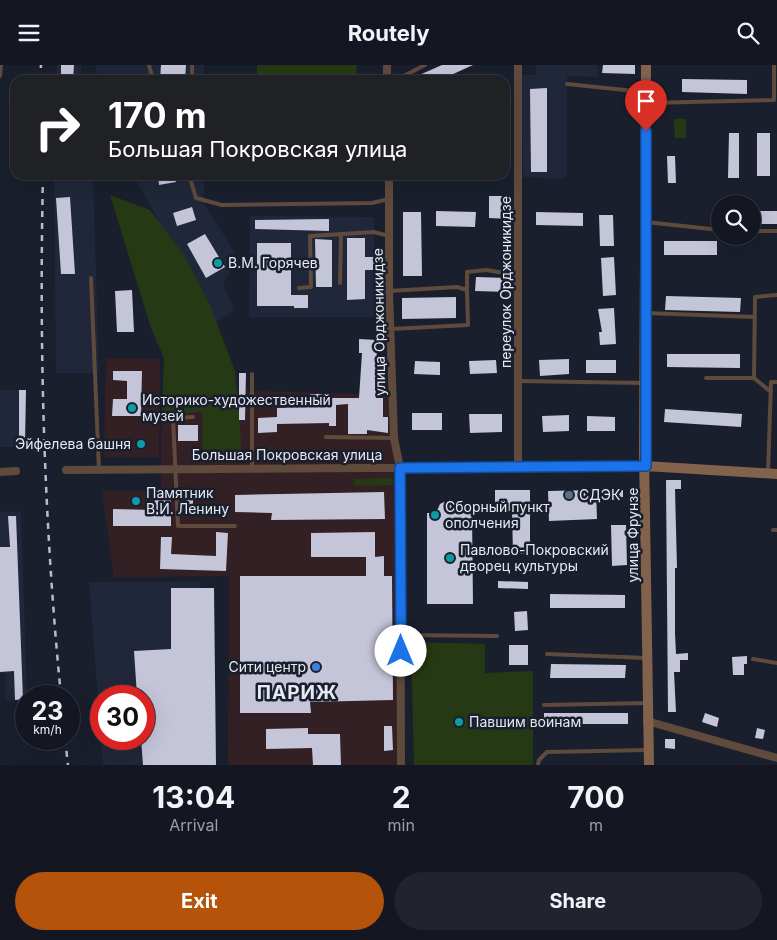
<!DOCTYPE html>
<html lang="en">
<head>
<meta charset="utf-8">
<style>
	body { margin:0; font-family:Inter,sans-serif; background:#21242f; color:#f1f3f6; height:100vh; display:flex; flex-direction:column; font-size:19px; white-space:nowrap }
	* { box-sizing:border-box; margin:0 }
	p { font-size:16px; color:#9d9fa5 }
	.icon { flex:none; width:28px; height:28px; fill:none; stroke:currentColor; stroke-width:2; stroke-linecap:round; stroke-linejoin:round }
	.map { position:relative; height:700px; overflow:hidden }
	.drawer { display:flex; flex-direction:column; background:#141722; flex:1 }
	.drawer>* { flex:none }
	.top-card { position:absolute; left:10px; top:10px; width:500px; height:105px; border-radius:15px; box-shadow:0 5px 20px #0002,0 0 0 1px #333640; background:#202124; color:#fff; overflow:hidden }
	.fabs { position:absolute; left:711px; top:130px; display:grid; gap:10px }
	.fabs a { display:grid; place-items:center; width:50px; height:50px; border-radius:50%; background:#141722; box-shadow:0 5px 20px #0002,0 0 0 1px #333640; font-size:25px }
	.speed { position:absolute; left:15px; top:620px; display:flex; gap:10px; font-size:25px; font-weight:700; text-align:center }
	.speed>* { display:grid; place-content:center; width:65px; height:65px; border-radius:50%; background:#141722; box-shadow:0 5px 20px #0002,0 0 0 1px #333640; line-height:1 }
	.speed small { font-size:12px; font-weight:400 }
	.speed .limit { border:8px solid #d22; background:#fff; color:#111 }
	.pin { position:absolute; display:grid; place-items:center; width:42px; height:42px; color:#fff; margin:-51px -21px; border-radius:50% 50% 50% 0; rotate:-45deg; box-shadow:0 0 5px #0007 }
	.pin .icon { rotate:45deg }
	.me { position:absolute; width:55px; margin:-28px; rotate:0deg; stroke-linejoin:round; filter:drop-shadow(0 0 4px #0008) }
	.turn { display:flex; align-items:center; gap:18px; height:105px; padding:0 15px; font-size:22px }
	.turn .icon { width:65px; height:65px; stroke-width:2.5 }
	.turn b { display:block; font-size:35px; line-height:42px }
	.eta { display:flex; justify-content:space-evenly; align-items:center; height:85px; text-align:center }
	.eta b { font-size:30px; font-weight:700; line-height:35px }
	.cta { display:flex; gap:10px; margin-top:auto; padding:10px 15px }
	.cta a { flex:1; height:58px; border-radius:30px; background:#b45309; color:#fff; font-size:20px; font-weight:700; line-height:58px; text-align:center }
	.cta a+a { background:#21242f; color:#f1f3f6 }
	header { display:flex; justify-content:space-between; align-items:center; height:65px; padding:0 15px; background:#141722; font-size:22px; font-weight:700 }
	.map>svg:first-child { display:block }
	.commercial { fill:#332024 }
	.built { fill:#20273a; fill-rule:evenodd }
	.green { fill:#253a14 }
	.building { fill:#c5c5d9 }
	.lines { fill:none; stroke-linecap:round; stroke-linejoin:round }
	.lane { stroke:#5f4a3c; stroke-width:4 }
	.street { stroke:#5f4a3c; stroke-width:8 }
	.secondary { stroke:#82624b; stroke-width:10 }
	.rail { stroke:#babdc8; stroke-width:2.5; stroke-dasharray:6 6; stroke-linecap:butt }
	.route-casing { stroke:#114b97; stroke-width:12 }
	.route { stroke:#1a73e8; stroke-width:9 }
	.culture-dot { fill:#0f9aa8; stroke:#1a1f2d; stroke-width:2 }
	.service-dot { fill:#5c6f8a; stroke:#1a1f2d; stroke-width:2 }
	.shop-dot { fill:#3f7fe0; stroke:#1a1f2d; stroke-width:2 }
	.labels { text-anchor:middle; stroke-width:5; stroke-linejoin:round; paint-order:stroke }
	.poi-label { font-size:14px; fill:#e6e9f3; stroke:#1a1f2d; text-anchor:start }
	.street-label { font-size:14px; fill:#e6e9f3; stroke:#1a1f2d }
	.district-label { font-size:19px; font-weight:bold; letter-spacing:1px; fill:#e6e9f3; stroke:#1a1f2d }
</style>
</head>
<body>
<header><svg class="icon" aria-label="menu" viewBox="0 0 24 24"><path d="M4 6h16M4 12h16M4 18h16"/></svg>Routely<svg class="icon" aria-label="search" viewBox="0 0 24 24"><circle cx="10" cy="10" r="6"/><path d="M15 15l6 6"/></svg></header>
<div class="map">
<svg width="777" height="700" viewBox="0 0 777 700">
	<rect width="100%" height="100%" fill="#1a1f2d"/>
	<path class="commercial" d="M106,293l54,1 -1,98h-55z
		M162,323l228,7 5,81 3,289h-170l1,-189 -115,1 -12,-86h59z"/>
	<path class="built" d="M57,0h24l2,15h-27z
		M95,0h109v15h-104z
		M536,0h61l1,12 -31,-1v99l-6,4 -38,-2 -1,-102h15z
		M54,110h39l6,198h-43z
		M133,110h71v28l34,55 -15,26 12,26 -19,13z
		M250,151l124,1v100h-125z
		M0,325h26v57h-26z
		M21,446l6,185 -1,4 -20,1 -1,-28h-5v-161z
		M89,517h111l-3,183h-94zM101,631h43v43h-43z"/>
	<path class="green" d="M257,0h100l-1,15h-99z
		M674,54h12v19h-11z
		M110,130l40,15 34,45 26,50 25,66 7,82h-39l-1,-42 -40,6 2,-59 -13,-30z
		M393,413v7l-39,1v-7z
		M411,577l74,2v29l48,-2v94h-119z"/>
	<path class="building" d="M61,0h13l-1,15h-12z
		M161,0h25l-1,15h-25z
		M442,0h31l-33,15h-32z
		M603,0h32v9l-33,-1z
		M682,14l65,1v14l-65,-2z
		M547,23v84h-16l-1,-83z
		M729,68h10v45h-11z
		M757,68h13v43h-13z
		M667,91h8l1,27h-8z
		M158,110h17l1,7 -17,3z
		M489,131h21l-1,23 -20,-1z
		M70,132l5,77h-14l-5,-76z
		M192,142l4,13 -19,6 -4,-13z
		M436,146l40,1 -1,15 -39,-1z
		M752,146h25v13h-25z
		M403,147h18l1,64h-19z
		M536,147l47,1v13l-47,-1z
		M599,150h14l1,31h-14z
		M329,154v12l-74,-2v-9z
		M205,169l20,33 -19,11 -19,-34z
		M347,173h18v19h9v13h-9v29l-18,1z
		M315,174l17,1v47h-16z
		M664,176h53v14h-53z
		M257,178h34v52h17v13h-14v-2h-37z
		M614,192l2,38 -13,1 -2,-38z
		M476,212l31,1v14l-32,-1z
		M132,225l2,42h-17l-2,-41z
		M666,231l75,2 -1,14 -75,-2z
		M456,232v21l-54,1v-21z
		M614,243l2,36 -16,1 -1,-13h3l-4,-23z
		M359,274l18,1 -1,58h7v19h5v16l-21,-3v4h-19v-30l-12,1v21h-7v-3l-52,1v8l-19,1v-15l19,-1v-9l34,-1 -1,-13h14l1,4h34l3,-45h-3z
		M667,289h73v14l-73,-1z
		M569,294v15l-29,2 -1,-16z
		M496,295l1,13 -27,1 -1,-13z
		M586,295h30v13h-30z
		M415,296l25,1v13l-26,-1z
		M113,306h29l-1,45h-29l1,-17h14v-18l-14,-1z
		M239,308h7l-1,47h-6z
		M19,325h7l-1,52h-6z
		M665,344l77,5 -1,13 -77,-5z
		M412,348h30v17h-30z
		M469,349h33v18l-32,1z
		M569,350v16l-26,1 -1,-16z
		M587,351l28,1v14h-28z
		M178,360h20v16h-20z
		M666,415h15v9h-6l2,79h-2v65l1,21 12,-1v7h-8v12h-6l2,40h-8z
		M495,425h35v64h-17l-1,-43h-17z
		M596,425l1,29 -48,2 -1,-30z
		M611,425h12v7l-12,1z
		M384,427l1,27 -114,1 1,-7 -37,-1v-17z
		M155,428h8v5h8v28h-58v-17l41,1z
		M186,429h7v14h-7z
		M446,436l9,3 5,9h12l1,91h-46v-91h9l4,-9z
		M8,451h8l7,183 -8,1 -1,-29 -14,1v-125h10z
		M611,460h15l1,40 -15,1z
		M216,467l12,1 -2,38 -66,-2 1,-32h11l-1,17 45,2z
		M375,467v25l9,-1v20h8l1,124 -83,2 1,11h-71v-137h126v-19h-55v-24z
		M498,516l30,1v7l-30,-1z
		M171,523h43l2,177h-73l-2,-26h3v-43h-7l-3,-45 37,-2z
		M550,529l75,1v13h-75z
		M527,546l1,19 -13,1 -1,-19z
		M509,580h19v20h-19z
		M747,591v8h-3v11h-11l-1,-18z
		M551,599l75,1 -1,13h-75z
		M544,648h84v11h-84z
		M705,648l14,5 -2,9 -15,-5z
		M384,661h8l1,24 -9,1z
		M308,663v6h32l1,31h-28l-1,-17 -46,1v-20z
		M757,663l8,2 -2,9 -8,-1z
		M665,674h10v10l-10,-1z"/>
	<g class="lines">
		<path class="lane" d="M149,0l4,15
			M192,0v15
			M0,11l1,-11
			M396,15l29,-15
			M567,19l77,8
			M647,38l127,-3v-35
			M189,110l7,23 26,7 150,-2 17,-4
			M646,157l74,8
			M752,166h25
			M91,213l8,193
			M340,218l1,-49
			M299,223l12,-1 -1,-51 64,-4 15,4
			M467,225v-18l19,-2 31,5
			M389,226l68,-4 10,3 1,35 -77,4
			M646,248l109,4
			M252,309v95
			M706,313h48
			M518,316l125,2
			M771,327l-17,-14 1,-81 22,-2
			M193,352l-20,1 5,108h57
			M326,372l68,1
			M768,408l3,-91h6
			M773,465h4
			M401,570l96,1
			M547,589l100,4
			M753,594l24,4
			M544,640l103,-2
			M538,700l1,-5 8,-8 101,-2"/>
		<path class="street" d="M387,0v15
			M518,0v403
			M389,110v116l5,147 6,30 1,297
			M66,405l579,-4
			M0,407l16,-1
			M647,656l130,37"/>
		<path class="secondary" d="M646,0l-2,389 5,311
			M645,401l132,8"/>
		<path class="rail" d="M40,15l1,-15
			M43,110c-4,174 1,348 18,521
			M65,674l3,26"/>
	</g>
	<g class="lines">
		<g class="route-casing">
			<path id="route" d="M401,586l-1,-183 246,-2v-335"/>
		</g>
		<use href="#route" class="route"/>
	</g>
	<g class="culture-dot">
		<circle cx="218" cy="198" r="5"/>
		<circle cx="132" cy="343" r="5"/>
		<circle cx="141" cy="379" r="5"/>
		<circle cx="136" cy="436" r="5"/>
		<circle cx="435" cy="450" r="5"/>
		<circle cx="450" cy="493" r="5"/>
		<circle cx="459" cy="657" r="5"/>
	</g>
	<circle class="service-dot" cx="569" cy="430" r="5"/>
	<circle class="shop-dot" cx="316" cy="602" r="5"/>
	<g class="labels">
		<g class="poi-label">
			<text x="228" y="203">В.М. Горячев</text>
			<text x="142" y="340">Историко-художественный<tspan x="142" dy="16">музей</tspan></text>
			<text x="131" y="384" text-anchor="end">Эйфелева башня</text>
			<text x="146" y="433">Памятник<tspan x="146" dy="16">В.И. Ленину</tspan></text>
			<text x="579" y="435">СДЭК</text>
			<text x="445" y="447">Сборный пункт<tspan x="445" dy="16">ополчения</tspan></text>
			<text x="460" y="490">Павлово-Покровский<tspan x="460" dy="16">дворец культуры</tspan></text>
			<text x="306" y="607" text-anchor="end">Сити центр</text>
			<text x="469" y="662">Павшим воинам</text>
		</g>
		<g class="street-label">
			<text transform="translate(506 217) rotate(-90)" y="5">переулок Орджоникидзе</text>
			<text transform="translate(379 257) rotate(-91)" y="5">улица Орджоникидзе</text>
			<text x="287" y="395">Большая Покровская улица</text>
			<text transform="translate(633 470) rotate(-90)" y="5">улица Фрунзе</text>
		</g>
		<g class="district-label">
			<text x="297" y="634">ПАРИЖ</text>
		</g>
	</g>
</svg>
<div class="fabs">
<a><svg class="icon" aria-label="search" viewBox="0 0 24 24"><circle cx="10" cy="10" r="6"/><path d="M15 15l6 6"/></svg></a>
</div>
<div class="speed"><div>23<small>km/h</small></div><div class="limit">30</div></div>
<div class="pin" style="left:646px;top:66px;background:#d93025"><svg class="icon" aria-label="arrive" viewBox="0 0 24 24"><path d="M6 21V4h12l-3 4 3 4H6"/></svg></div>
<svg class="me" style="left:401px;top:586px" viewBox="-20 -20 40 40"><circle r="19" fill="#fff"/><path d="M0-13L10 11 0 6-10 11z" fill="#1a73e8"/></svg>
<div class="top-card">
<div class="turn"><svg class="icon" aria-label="right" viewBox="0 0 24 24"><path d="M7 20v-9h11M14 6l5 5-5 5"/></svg><div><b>170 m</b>Большая Покровская улица</div></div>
</div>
</div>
<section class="drawer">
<div class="eta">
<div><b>13:04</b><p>Arrival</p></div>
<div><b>2</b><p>min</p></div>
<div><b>700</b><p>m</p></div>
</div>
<div class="cta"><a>Exit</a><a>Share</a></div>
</section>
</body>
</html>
